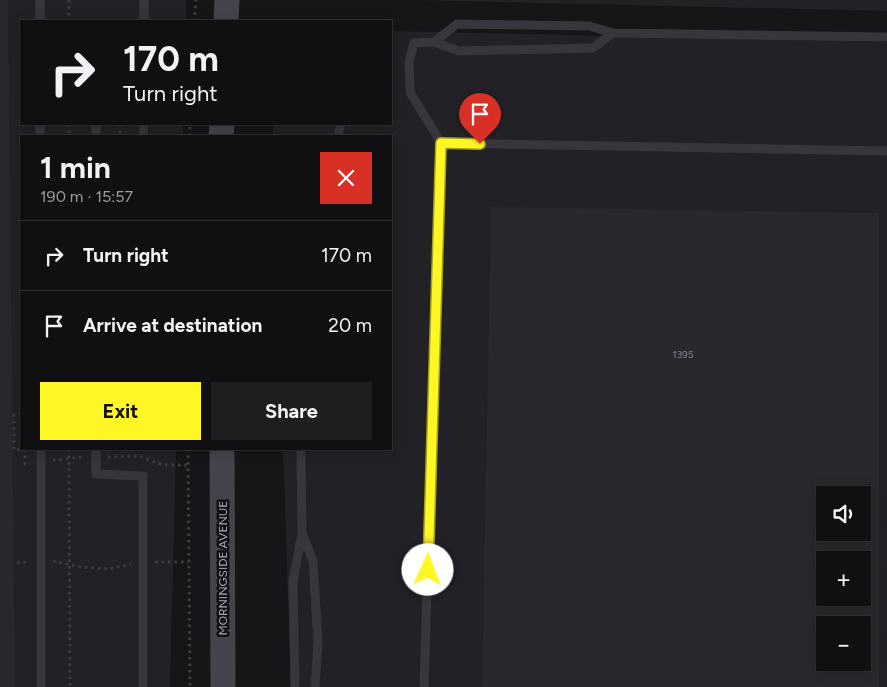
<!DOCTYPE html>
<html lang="en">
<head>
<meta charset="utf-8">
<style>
	body { margin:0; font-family:Figtree,sans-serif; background:#1e1e20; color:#f1f3f6; height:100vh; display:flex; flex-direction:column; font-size:19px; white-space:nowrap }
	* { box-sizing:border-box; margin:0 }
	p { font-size:16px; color:#9c9d9f }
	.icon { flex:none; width:28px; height:28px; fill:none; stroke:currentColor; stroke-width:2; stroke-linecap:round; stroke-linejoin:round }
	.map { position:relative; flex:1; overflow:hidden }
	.details { position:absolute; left:20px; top:135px; width:372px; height:315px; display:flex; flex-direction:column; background:#101012; border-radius:0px; box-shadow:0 2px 12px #0003,0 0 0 1px #303032 }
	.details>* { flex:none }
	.hud { position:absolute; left:20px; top:20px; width:372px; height:105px; border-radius:0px; box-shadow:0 2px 12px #0003,0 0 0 1px #303032; background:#101012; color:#f1f3f6; overflow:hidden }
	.fabs { position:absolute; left:816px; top:486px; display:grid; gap:10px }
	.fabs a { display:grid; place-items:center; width:55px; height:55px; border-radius:0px; background:#101012; box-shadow:0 2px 12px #0003,0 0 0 1px #303032; font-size:25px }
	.pin { position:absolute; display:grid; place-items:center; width:42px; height:42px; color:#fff; margin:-51px -21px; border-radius:50% 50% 50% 0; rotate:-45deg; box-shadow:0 0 5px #0007 }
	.pin .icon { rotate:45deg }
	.me { position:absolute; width:55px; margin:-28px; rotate:2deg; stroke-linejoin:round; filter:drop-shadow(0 0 4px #0008) }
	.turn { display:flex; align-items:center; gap:18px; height:105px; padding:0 20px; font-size:22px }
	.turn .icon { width:65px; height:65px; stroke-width:2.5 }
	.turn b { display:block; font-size:35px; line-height:42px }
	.round { display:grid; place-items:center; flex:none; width:52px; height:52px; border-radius:0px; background:#1e1e20 }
	.headline { display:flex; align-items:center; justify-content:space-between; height:85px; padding:0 20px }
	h1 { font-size:30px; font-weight:700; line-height:38px }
	.button { display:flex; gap:10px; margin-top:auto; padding:10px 20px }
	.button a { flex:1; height:58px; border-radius:0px; background:#fff626; color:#111; font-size:20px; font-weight:700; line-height:58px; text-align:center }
	.button a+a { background:#1e1e20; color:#f1f3f6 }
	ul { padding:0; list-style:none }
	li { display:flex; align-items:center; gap:15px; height:70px; padding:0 20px; border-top:1px solid #303032 }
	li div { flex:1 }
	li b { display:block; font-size:19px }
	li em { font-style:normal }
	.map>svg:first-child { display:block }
	.built { fill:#222125; fill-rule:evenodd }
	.building { fill:#29282c; fill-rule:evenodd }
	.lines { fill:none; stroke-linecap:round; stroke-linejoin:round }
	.path { stroke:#3c3c44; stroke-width:3; stroke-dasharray:2.5 4; stroke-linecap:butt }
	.service { stroke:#37363d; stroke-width:9 }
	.secondary { stroke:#45444d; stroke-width:25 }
	.route-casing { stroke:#a6a019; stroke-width:12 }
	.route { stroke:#fff626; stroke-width:9 }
	.labels { text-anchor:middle; stroke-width:5; stroke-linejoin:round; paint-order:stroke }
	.number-label { font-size:10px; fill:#868695 }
	.street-label { font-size:12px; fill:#a6a7b9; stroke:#111013 }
</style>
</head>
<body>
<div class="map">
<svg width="887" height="687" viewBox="0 0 887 687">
	<rect width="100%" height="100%" fill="#161518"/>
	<path class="built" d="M0,0h186v21h-165v103h162v12h-162v313h155l-6,238h-170z
		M411,0h476v11z
		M391,31l496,11v645h-596l-8,-238h108v-313h-118v-12h118zM825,495h37v37h-37zM825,560h37v38h-37zM825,625h37v37h-37z"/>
	<path class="building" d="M0,0h8l7,687h-15z
		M491,207l388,6v474h-397zM825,495h37v37h-37zM825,560h37v38h-37zM825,625h37v37h-37z"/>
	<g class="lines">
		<path class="path" d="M69,0v21
			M194,21l2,-21
			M69,124v12
			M120,124v12
			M190,136v-12
			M21,413l-7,2v35l8,-1
			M25,449v15l5,-1
			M69,449l1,238
			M188,449l2,238
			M108,457l31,-1 24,9h25
			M53,460l31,-3
			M53,561l28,6 28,2 22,-5
			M155,562h34
			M17,563l13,-1"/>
		<path class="service" d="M40,0v21
			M144,21v-21
			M613,33l274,4
			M40,124v12
			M96,136v-12
			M143,136l1,-12
			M338,136l3,-12
			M441,143l446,8
			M41,449v238
			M96,449v25l47,2v211
			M302,533l11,28 5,80 -3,46
			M295,687l-2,-106 9,-48 -1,-84
			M424,687l17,-544 -31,-51 -1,-30 5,-19 20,-1 25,9 134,-3 20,-15 -24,-7 -132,-2 -23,18"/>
		<path class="secondary" d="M226,21l1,-21
			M221,136l1,-12
			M222,449l1,238"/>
	</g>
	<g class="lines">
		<g class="route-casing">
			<path id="route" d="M428,570l13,-427 39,1"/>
		</g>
		<use href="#route" class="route"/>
	</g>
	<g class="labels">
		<g class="number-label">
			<text x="683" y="358">1395</text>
		</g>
		<g class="street-label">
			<text transform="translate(223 568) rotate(-90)" y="4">MORNINGSIDE AVENUE</text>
		</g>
	</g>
</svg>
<div class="fabs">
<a><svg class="icon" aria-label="sound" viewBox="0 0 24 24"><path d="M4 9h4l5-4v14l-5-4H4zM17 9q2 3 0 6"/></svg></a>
<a>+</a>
<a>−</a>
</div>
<div class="pin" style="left:480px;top:144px;background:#d93025"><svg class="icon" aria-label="arrive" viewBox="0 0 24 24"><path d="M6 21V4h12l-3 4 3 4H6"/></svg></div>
<svg class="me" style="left:428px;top:570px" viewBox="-20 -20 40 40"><circle r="19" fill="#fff"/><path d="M0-13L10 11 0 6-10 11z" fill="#fff626"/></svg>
<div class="hud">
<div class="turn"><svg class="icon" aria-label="right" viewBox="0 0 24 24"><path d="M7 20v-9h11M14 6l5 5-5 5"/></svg><div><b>170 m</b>Turn right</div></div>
</div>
<section class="details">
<div class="headline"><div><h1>1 min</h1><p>190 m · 15:57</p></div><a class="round" style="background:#d93025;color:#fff"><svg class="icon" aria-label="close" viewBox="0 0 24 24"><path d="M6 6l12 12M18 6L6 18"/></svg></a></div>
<ul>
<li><svg class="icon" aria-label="right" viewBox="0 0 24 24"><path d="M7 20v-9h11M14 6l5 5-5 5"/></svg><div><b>Turn right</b></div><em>170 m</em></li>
<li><svg class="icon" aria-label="arrive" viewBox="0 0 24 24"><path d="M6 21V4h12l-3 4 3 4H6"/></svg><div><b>Arrive at destination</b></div><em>20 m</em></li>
</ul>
<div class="button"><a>Exit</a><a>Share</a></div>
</section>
</div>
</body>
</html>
